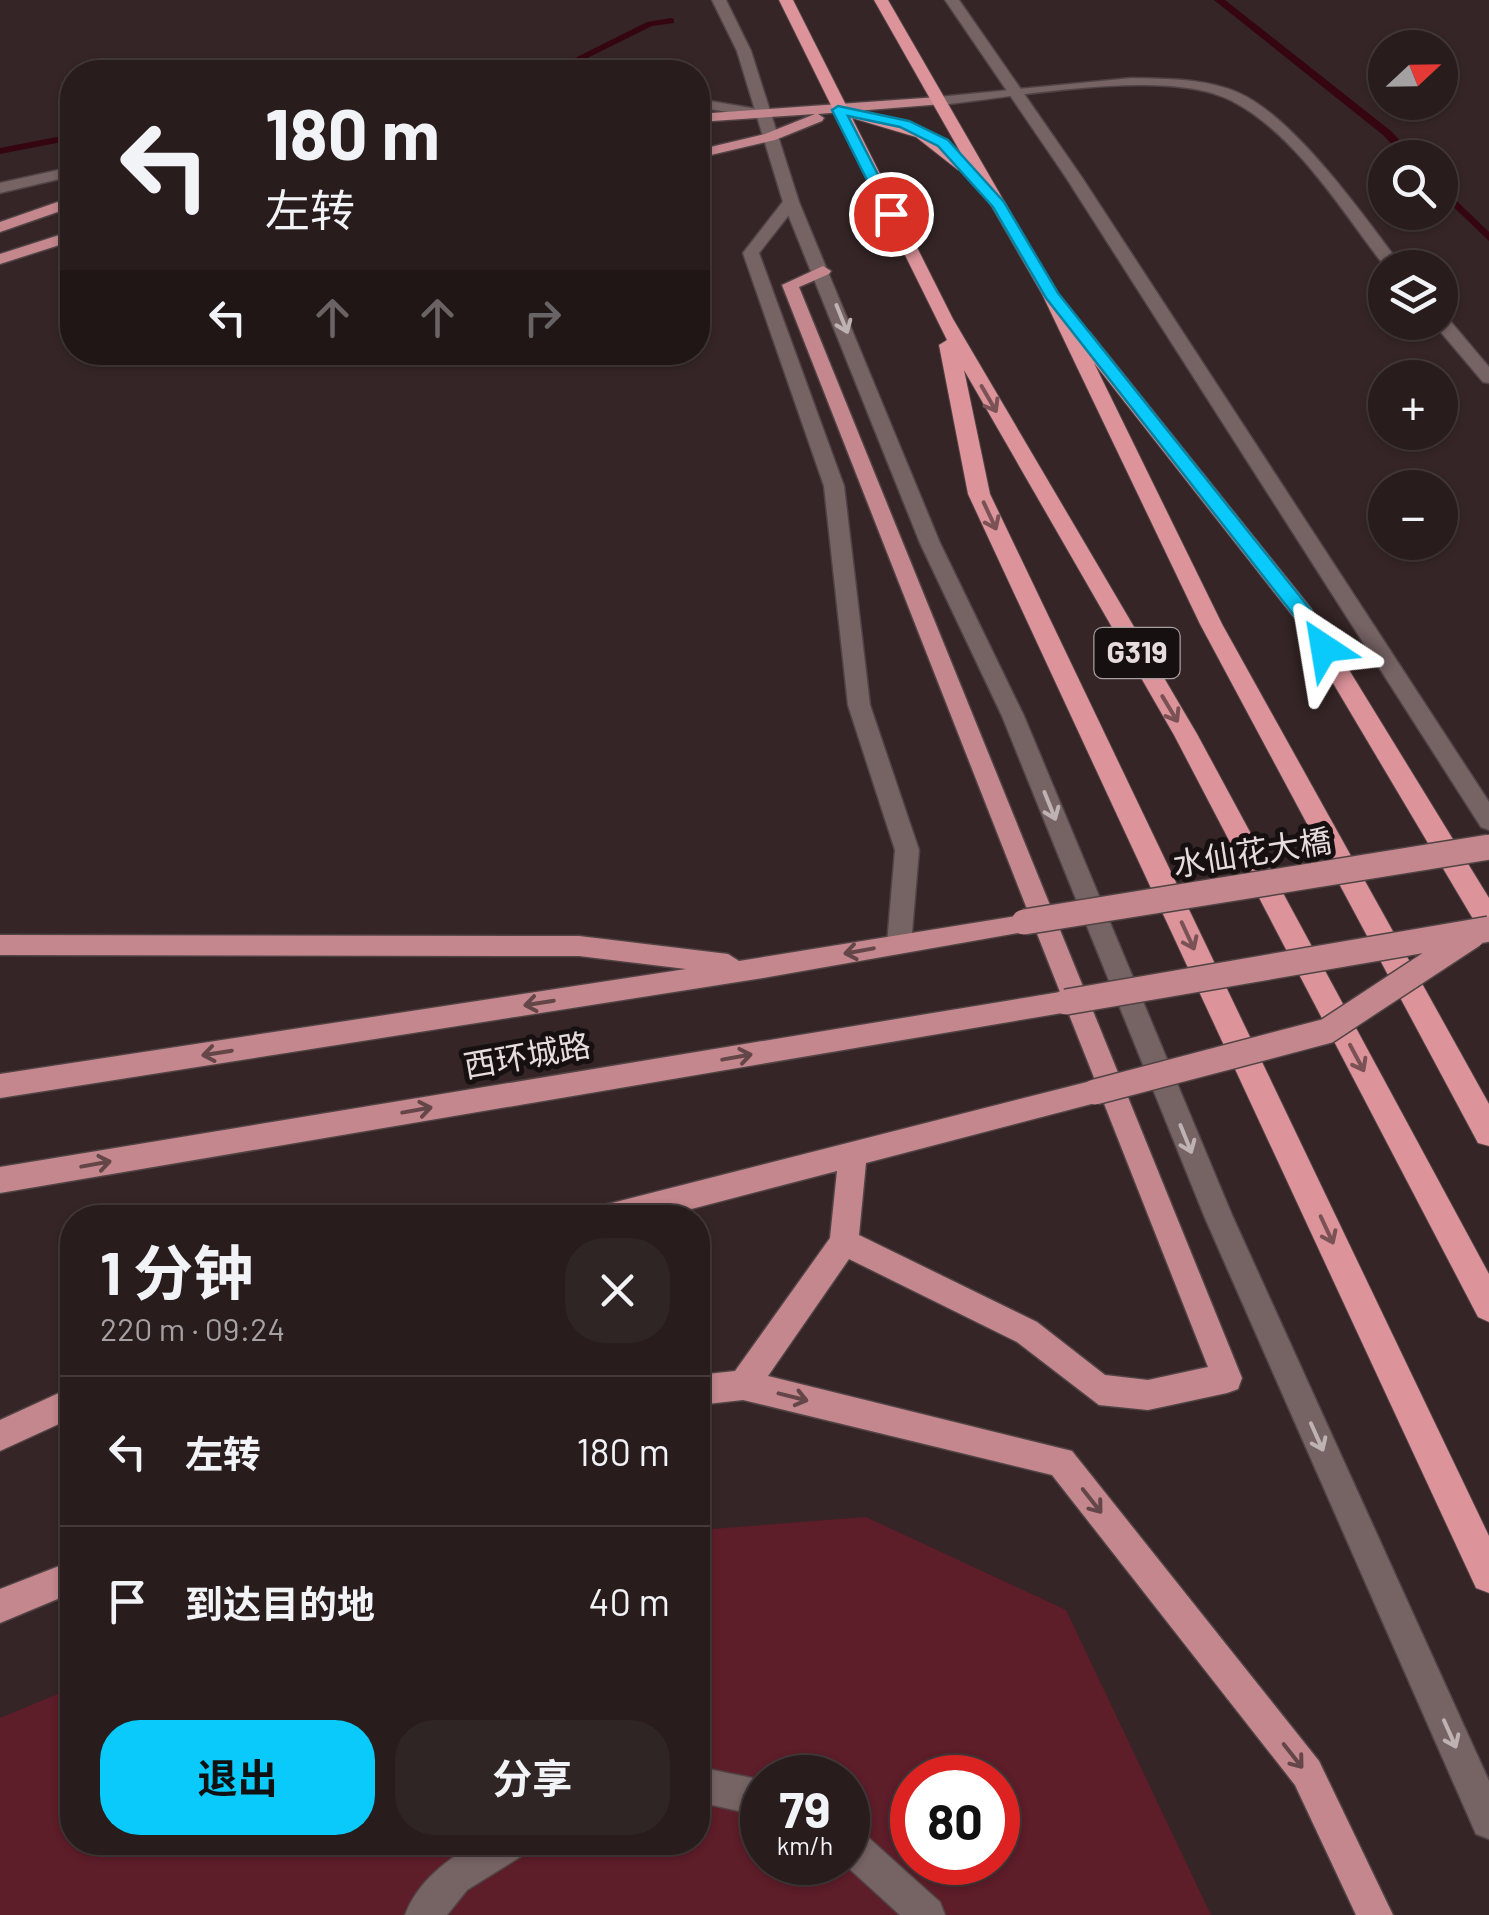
<!DOCTYPE html>
<html lang="zh">
<head>
<meta charset="utf-8">
<style>
	body { margin:0; font-family:Barlow,"Noto Sans SC",sans-serif; background:#302525; color:#f1f3f6; height:100vh; display:flex; flex-direction:column; font-size:38px; white-space:nowrap }
	* { box-sizing:border-box; margin:0 }
	p { font-size:32px; color:#a5a1a3 }
	.icon { flex:none; width:55px; height:55px; fill:none; stroke:currentColor; stroke-width:2; stroke-linecap:round; stroke-linejoin:round }
	.map { position:relative; flex:1; overflow:hidden }
	.sheet { position:absolute; left:60px; top:1205px; width:650px; height:650px; display:flex; flex-direction:column; background:#281c1c; border-radius:40px; box-shadow:0 2px 8px #0004,0 0 0 2px #443a3b }
	.sheet>* { flex:none }
	.top-card { position:absolute; left:60px; top:60px; width:650px; height:305px; border-radius:40px; box-shadow:0 2px 8px #0004,0 0 0 2px #443a3b; background:#281c1c; color:#f1f3f6; overflow:hidden }
	.needle { width:65px; rotate:68deg }
	.controls { position:absolute; left:1368px; top:30px; display:grid; gap:20px }
	.controls a { display:grid; place-items:center; width:90px; height:90px; border-radius:50%; background:#281c1c; box-shadow:0 2px 8px #0004,0 0 0 2px #443a3b; font-size:50px }
	.speed { position:absolute; left:740px; top:1755px; display:flex; gap:20px; font-size:50px; font-weight:700; text-align:center }
	.speed>* { display:grid; place-content:center; width:130px; height:130px; border-radius:50%; background:#281c1c; box-shadow:0 2px 8px #0004,0 0 0 2px #443a3b; line-height:1 }
	.speed small { font-size:25px; font-weight:400 }
	.speed .limit { border:15px solid #d22; background:#fff; color:#111 }
	.pin { position:absolute; display:grid; place-items:center; width:85px; height:85px; color:#fff; margin:-42px; border:5px solid #fff; border-radius:50%; box-shadow:0 2px 10px #0007 }
	.me { position:absolute; width:110px; margin:-55px; rotate:327deg; stroke-linejoin:round; filter:drop-shadow(0 0 8px #0008) }
	.turn { display:flex; align-items:center; gap:35px; height:210px; padding:0 40px; font-size:45px }
	.turn .icon { width:130px; height:130px; stroke-width:2.5 }
	.turn b { display:block; font-size:70px; line-height:85px }
	.lanes { display:flex; align-items:center; height:95px; padding:0 40px; background:#0003; justify-content:center; gap:50px; direction:ltr }
	.lanes .off { opacity:.35 }
	.round { display:grid; place-items:center; flex:none; width:105px; height:105px; border-radius:40px; background:#302525 }
	.overview { display:flex; align-items:center; justify-content:space-between; height:170px; padding:0 40px }
	h1 { font-size:60px; font-weight:700; line-height:75px }
	.cta { display:flex; gap:20px; margin-top:auto; padding:20px 40px }
	.cta a { flex:1; height:115px; border-radius:40px; background:#09cafa; color:#111; font-size:40px; font-weight:700; line-height:115px; text-align:center }
	.cta a+a { background:#302525; color:#f1f3f6 }
	ul { padding:0; list-style:none }
	li { display:flex; align-items:center; gap:30px; height:150px; padding:0 40px; border-top:2px solid #443a3b }
	li div { flex:1 }
	li b { display:block; font-size:38px }
	li em { font-style:normal }
	.map>svg:first-child { display:block }
	.green { fill:#5d1d29; fill-rule:evenodd }
	.lines { fill:none; stroke-linecap:round; stroke-linejoin:round }
	.stream { fill:#350510; fill-rule:evenodd }
	.service-casing { stroke:#514345; stroke-width:3 }
	.minor-casing { stroke:#514345; stroke-width:3 }
	.tertiary-casing { stroke:#514345; stroke-width:3 }
	.primary-casing { stroke:#514345; stroke-width:3 }
	.trunk-casing { stroke:#514345; stroke-width:2 }
	.service { fill:#766364; fill-rule:evenodd }
	.minor { fill:#766364; fill-rule:evenodd }
	.tertiary { fill:#766364; fill-rule:evenodd }
	.primary { fill:#c3878d; fill-rule:evenodd }
	.trunk { fill:#dc939a; fill-rule:evenodd }
	.primary-bridge-casing { stroke:#514345; stroke-width:28; stroke-linecap:butt }
	.primary-bridge { stroke:#c3878d; stroke-width:25 }
	.oneway { stroke:#bfb2b3 }
	.oneway2 { stroke:#7a5256 }
	.oneway3 { stroke:#644649 }
	.route { fill:#09cafa; stroke:#0683a2; stroke-width:2.5 }
	.labels { text-anchor:middle; stroke-width:10; stroke-linejoin:round; paint-order:stroke }
	.shield { fill:#171011; stroke:#a99fa0; stroke-width:2.5 }
	.shield-label { font-size:30px; font-weight:bold; fill:#e7dcdd }
	.street-label { font-size:32px; fill:#e7dcdd; stroke:#171011 }
</style>
</head>
<body>
<div class="map">
<svg width="1489" height="1915" viewBox="0 0 1489 1915">
	<rect width="100%" height="100%" fill="#352526"/>
	<path class="green" d="M866,1517l200,93 145,305h-1211v-197l72,-30v154h626v-312zM762,1778h86v84h-86zM912,1778h86v84h-86z"/>
	<g class="lines">
		<path class="stream" d="M1214,0h11l166,131 25,27h-11l-22,-23z
			M671,18l3,1v4l-22,3 -93,46h-12l100,-50z
			M72,134v6l-72,14v-6z
			M1440,185l49,47v9l-49,-47z"/>
		<g class="service-casing">
			<path id="service" d="M1132,78c35,1 73,0 107,15 56,25 126,124 164,175h-17c-44,-56 -89,-133 -154,-167 -66,-35 -219,-3 -294,4l-7,-4 7,-4z
				M1440,315l6,1 43,51v16l-6,-1 -49,-58 6,-2z
				M698,1767l64,13v36l-64,-14z
				M848,1826l13,5 79,71 5,13h-45l-58,-53h6z
				M476,1842h52l-5,13 -56,35 -20,25h-42c13,-34 41,-54 71,-73z"/>
		</g>
		<g class="minor-casing">
			<path id="minor" d="M698,99l65,11 7,4 -7,4 -65,-11z
				M72,167v9l-72,17v-10z
				M791,197l8,5 -40,51 85,233 26,219 49,145 -8,94 -3,7h-18l-3,-7 8,-94 -47,-145 -24,-219 -81,-233 42,-54z"/>
		</g>
		<g class="tertiary-casing">
			<path id="tertiary" d="M712,0h14l25,51 48,151 141,341 84,173 208,499 257,566v58l-13,-5 -271,-616 -203,-502 -82,-173 -137,-341 -46,-151z
				M945,0h14l122,176 408,626v28l-8,-3 -416,-651z"/>
		</g>
		<g class="primary-casing">
			<path id="primary" d="M938,97l5,1v6l-125,10 6,4 -2,3 -47,19 -77,18v-8l67,-16 50,-20 -117,8v-8z
				M72,197v10l-72,25v-10z
				M72,231v10l-72,23v-10z
				M823,266l8,5 -2,3 -30,13 443,1091 -4,11 -11,4 -79,17 -49,-5 -82,-63 -168,-83 -81,117 304,75 247,310 74,154h-37l-61,-130 -243,-310 -309,-75 -45,5v-30l37,-4 95,-133 7,-67 -180,47h-67l4,-9 10,-4 491,-125 -27,-68 -1068,181v-26l1060,-175 -26,-66 -10,6 -261,46 -763,120v-24l686,-105 -107,-13 -579,-1v-20l579,1 149,18 11,7 290,-47 -247,-629zM1103,1101l105,266 -60,13 -43,-5 -68,-53 -178,-87 7,-72z
				M72,1387v31l-72,33v-31z
				M72,1561v32l-72,30v-34z"/>
		</g>
		<g class="trunk-casing">
			<path id="trunk" d="M779,0h14l54,107 66,16 49,32 -88,-155h14l191,331 11,1 221,276 178,290v34l-10,-3 -184,-310 -201,-256 128,261 267,480v42l-11,-3 -278,-519 -158,-330 -72,-125 -12,1 -42,-33 -64,-19 101,201 244,415 292,540v48l-11,-5 -304,-582 -210,-365 26,124 499,1042v57l-13,-5 -508,-1094 -29,-149 8,-5z"/>
		</g>
		<use href="#service" class="service"/>
		<use href="#minor" class="minor"/>
		<use href="#tertiary" class="tertiary"/>
		<use href="#primary" class="primary"/>
		<use href="#trunk" class="trunk"/>
		<g class="primary-bridge-casing">
			<path id="primary-bridge" d="M1024,922l465,-75
				M1066,1002l423,-73
				M1095,1092l232,-61 146,-96"/>
		</g>
		<use href="#primary-bridge" class="primary-bridge"/>
	</g>
	<defs><path id="oneway-shaft" d="M-6 0H5M1.5-3L5.5 0L1.5 3" fill="none" stroke-width="1.6" stroke-linecap="round" stroke-linejoin="round" transform="scale(2.5)"/></defs>
	<g class="oneway">
		<use href="#oneway-shaft" transform="translate(842 319) rotate(68)"/>
		<use href="#oneway-shaft" transform="translate(1050 806) rotate(68)"/>
		<use href="#oneway-shaft" transform="translate(1186 1139) rotate(68)"/>
		<use href="#oneway-shaft" transform="translate(1317 1437) rotate(66)"/>
		<use href="#oneway-shaft" transform="translate(1450 1734) rotate(66)"/>
	</g>
	<g class="oneway2">
		<use href="#oneway-shaft" transform="translate(989 399) rotate(60)"/>
		<use href="#oneway-shaft" transform="translate(990 516) rotate(65)"/>
		<use href="#oneway-shaft" transform="translate(1170 709) rotate(59)"/>
		<use href="#oneway-shaft" transform="translate(1188 936) rotate(65)"/>
		<use href="#oneway-shaft" transform="translate(1357 1058) rotate(62)"/>
		<use href="#oneway-shaft" transform="translate(1327 1230) rotate(65)"/>
	</g>
	<g class="oneway3">
		<use href="#oneway-shaft" transform="translate(859 951) rotate(170)"/>
		<use href="#oneway-shaft" transform="translate(539 1003) rotate(171)"/>
		<use href="#oneway-shaft" transform="translate(217 1053) rotate(171)"/>
		<use href="#oneway-shaft" transform="translate(737 1057) rotate(-10)"/>
		<use href="#oneway-shaft" transform="translate(417 1110) rotate(-10)"/>
		<use href="#oneway-shaft" transform="translate(96 1164) rotate(-10)"/>
		<use href="#oneway-shaft" transform="translate(793 1397) rotate(14)"/>
		<use href="#oneway-shaft" transform="translate(1092 1501) rotate(52)"/>
		<use href="#oneway-shaft" transform="translate(1293 1756) rotate(52)"/>
	</g>
	<path class="route" d="M838,106l71,15 39,19 56,62 54,91 252,316 23,39 -2,5h-14l-21,-35 -250,-320 -53,-91 -55,-61 -38,-19 -52,-11 50,98 -12,4 -54,-108z"/>
	<g class="labels">
		<rect class="shield" x="1094.5" y="628" width="85" height="50" rx="8"/>
		<g class="shield-label">
			<text x="1137" y="663">G319</text>
		</g>
		<g class="street-label">
			<text transform="translate(1252 853) rotate(-9)" y="11">水仙花大橋</text>
			<text transform="translate(527 1056) rotate(-10)" y="11">西环城路</text>
		</g>
	</g>
</svg>
<div class="controls">
<a><svg class="needle" viewBox="-14 -14 28 28"><path d="M0-13l5 13h-10z" fill="#e53935"/><path d="M0 13l5-13h-10z" fill="#a5a1a3"/></svg></a>
<a><svg class="icon" aria-label="search" viewBox="0 0 24 24"><circle cx="10" cy="10" r="6"/><path d="M15 15l6 6"/></svg></a>
<a><svg class="icon" aria-label="layers" viewBox="0 0 24 24"><path d="M12 4l9 5-9 5-9-5zM3 14l9 5 9-5"/></svg></a>
<a>+</a>
<a>−</a>
</div>
<div class="speed"><div>79<small>km/h</small></div><div class="limit">80</div></div>
<div class="pin" style="left:891px;top:214px;background:#d93025"><svg class="icon" aria-label="arrive" viewBox="0 0 24 24"><path d="M6 21V4h12l-3 4 3 4H6"/></svg></div>
<svg class="me" style="left:1324px;top:648px" viewBox="-20 -20 40 40"><path d="M0-17L14 15 0 8-14 15z" fill="#09cafa" stroke="#fff" stroke-width="4"/></svg>
<div class="top-card">
<div class="turn"><svg class="icon" aria-label="left" viewBox="0 0 24 24"><path d="M17 20v-9H6M10 6l-5 5 5 5"/></svg><div><b>180 m</b>左转</div></div>
<div class="lanes"><svg class="icon" aria-label="left" viewBox="0 0 24 24"><path d="M17 20v-9H6M10 6l-5 5 5 5"/></svg><svg class="icon off" aria-label="ahead" viewBox="0 0 24 24"><path d="M12 20V5M6 11l6-6 6 6"/></svg><svg class="icon off" aria-label="ahead" viewBox="0 0 24 24"><path d="M12 20V5M6 11l6-6 6 6"/></svg><svg class="icon off" aria-label="right" viewBox="0 0 24 24"><path d="M7 20v-9h11M14 6l5 5-5 5"/></svg></div>
</div>
<section class="sheet">
<div class="overview"><div><h1>1 分钟</h1><p>220 m · 09:24</p></div><a class="round"><svg class="icon" aria-label="close" viewBox="0 0 24 24"><path d="M6 6l12 12M18 6L6 18"/></svg></a></div>
<ul>
<li><svg class="icon" aria-label="left" viewBox="0 0 24 24"><path d="M17 20v-9H6M10 6l-5 5 5 5"/></svg><div><b>左转</b></div><em>180 m</em></li>
<li><svg class="icon" aria-label="arrive" viewBox="0 0 24 24"><path d="M6 21V4h12l-3 4 3 4H6"/></svg><div><b>到达目的地</b></div><em>40 m</em></li>
</ul>
<div class="cta"><a>退出</a><a>分享</a></div>
</section>
</div>
</body>
</html>
